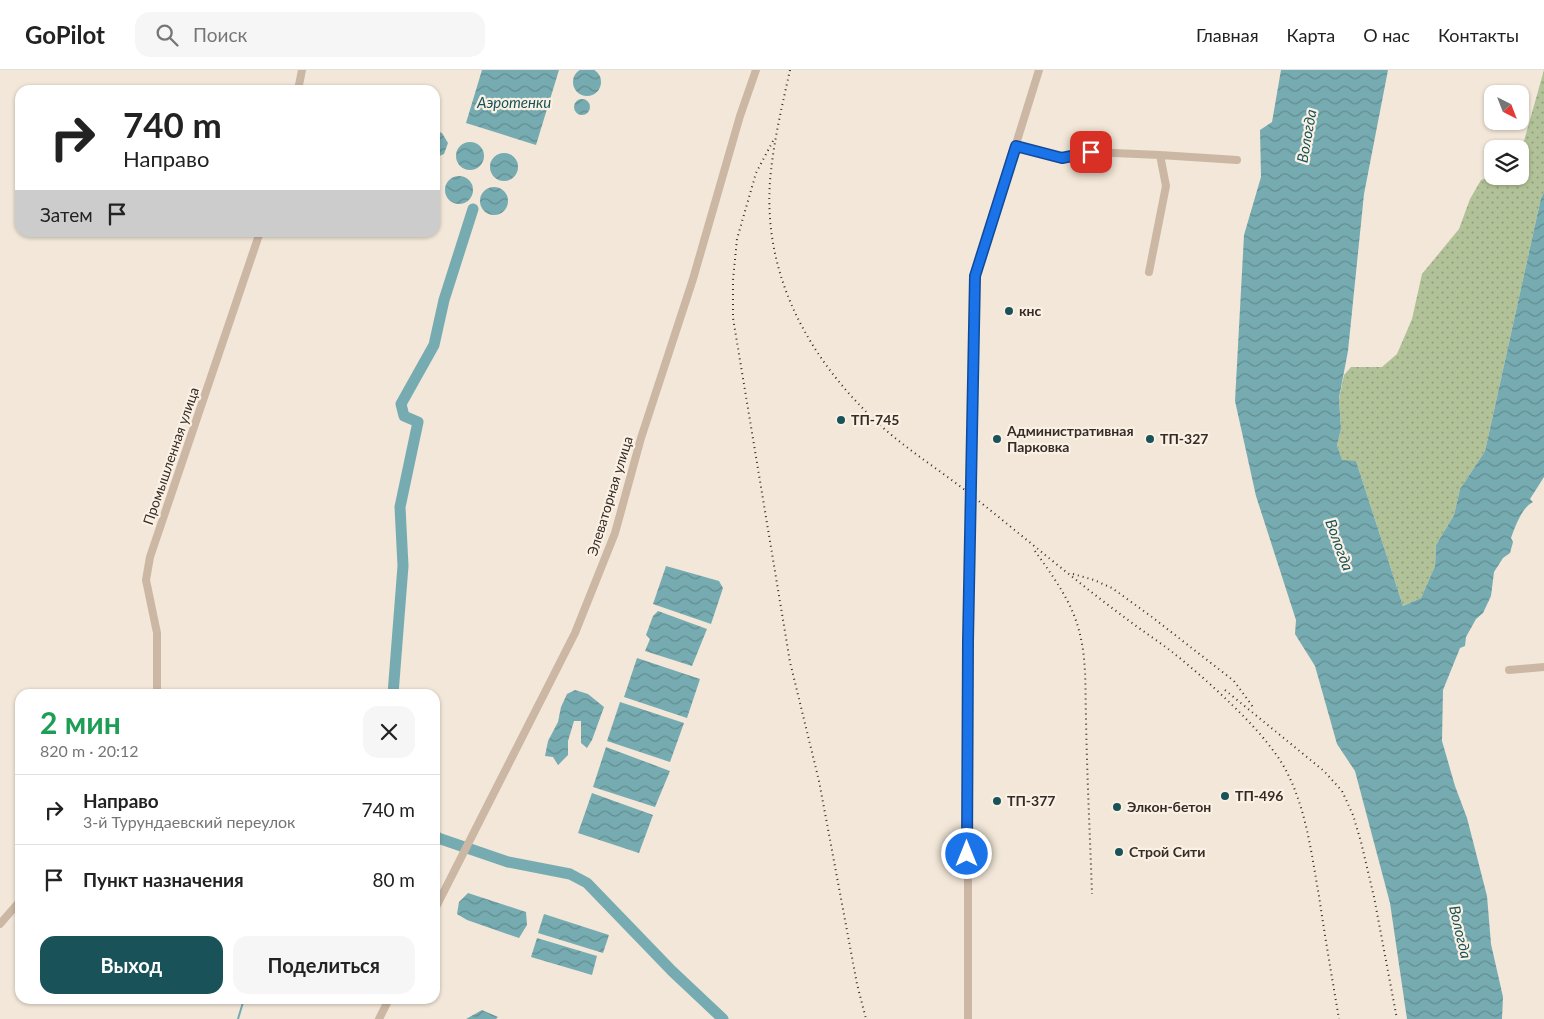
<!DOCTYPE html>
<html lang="ru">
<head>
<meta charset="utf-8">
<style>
	body { margin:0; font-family:Lato,sans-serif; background:#f6f6f6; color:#222; height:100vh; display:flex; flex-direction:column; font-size:19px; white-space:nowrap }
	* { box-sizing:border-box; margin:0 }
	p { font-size:16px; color:#767676 }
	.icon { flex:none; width:28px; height:28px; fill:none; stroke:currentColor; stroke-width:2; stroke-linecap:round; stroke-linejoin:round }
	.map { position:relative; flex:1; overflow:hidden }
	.details { position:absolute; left:15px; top:619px; width:425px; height:315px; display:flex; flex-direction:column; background:#fff; border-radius:15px; box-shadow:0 1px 4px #0004 }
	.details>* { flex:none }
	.top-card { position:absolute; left:15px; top:15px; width:425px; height:152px; border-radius:15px; box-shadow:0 1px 4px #0004; background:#fff; color:#222; overflow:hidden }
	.needle { width:32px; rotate:138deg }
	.controls { position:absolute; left:1484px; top:15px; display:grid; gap:10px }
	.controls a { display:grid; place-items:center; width:45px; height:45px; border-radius:10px; background:#fff; box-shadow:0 1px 4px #0004; font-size:25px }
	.pin { position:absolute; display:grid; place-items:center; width:42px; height:42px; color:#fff; margin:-21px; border-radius:10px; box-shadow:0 2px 8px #0006 }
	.me { position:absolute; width:55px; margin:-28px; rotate:0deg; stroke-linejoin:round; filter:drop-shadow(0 0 4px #0008) }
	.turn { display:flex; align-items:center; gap:18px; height:105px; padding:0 25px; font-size:22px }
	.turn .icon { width:65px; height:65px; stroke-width:2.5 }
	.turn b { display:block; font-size:35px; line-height:42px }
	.then { display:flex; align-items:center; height:48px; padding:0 25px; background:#0003; gap:10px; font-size:19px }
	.round { display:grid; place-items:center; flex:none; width:52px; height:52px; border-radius:15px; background:#f6f6f6 }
	.summary { display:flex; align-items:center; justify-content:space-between; height:85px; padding:0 25px }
	h1 { font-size:30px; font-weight:700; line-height:38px; color:#1e9e55 }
	.primary-button { display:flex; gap:10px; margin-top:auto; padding:10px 25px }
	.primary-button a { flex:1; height:58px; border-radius:15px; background:#195359; color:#fff; font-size:20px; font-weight:700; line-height:58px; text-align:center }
	.primary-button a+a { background:#f6f6f6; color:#222 }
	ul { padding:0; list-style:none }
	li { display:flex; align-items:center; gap:15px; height:70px; padding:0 25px; border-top:1px solid #e0e0e0 }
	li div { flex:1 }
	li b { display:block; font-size:19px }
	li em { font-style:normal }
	header { display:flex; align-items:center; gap:30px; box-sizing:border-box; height:70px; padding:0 25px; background:#fff; border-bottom:1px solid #e0e0e0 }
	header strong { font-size:24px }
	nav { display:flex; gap:28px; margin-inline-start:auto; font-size:18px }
	.search { width:350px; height:45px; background:#f6f6f6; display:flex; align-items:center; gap:12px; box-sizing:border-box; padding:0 18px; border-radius:15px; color:#767676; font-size:19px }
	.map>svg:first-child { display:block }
	.green { fill:url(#green-dots) }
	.water { fill:url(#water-waves) }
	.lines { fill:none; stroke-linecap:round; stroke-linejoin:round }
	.stream { stroke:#76acb1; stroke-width:2 }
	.river { stroke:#76acb1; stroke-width:11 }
	.minor { stroke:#cbb7a4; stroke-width:8 }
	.rail { stroke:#362b26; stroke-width:2; stroke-dasharray:1 4; stroke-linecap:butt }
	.route-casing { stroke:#114b97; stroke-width:12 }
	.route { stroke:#1a73e8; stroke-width:9 }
	.poi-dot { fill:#195359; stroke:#faf1e4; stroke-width:2 }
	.labels { text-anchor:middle; stroke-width:4.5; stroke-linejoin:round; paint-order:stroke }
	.poi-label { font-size:14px; font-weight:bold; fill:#362b26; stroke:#faf1e4; text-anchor:start }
	.street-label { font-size:14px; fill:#362b26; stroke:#faf1e4 }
	.water-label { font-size:15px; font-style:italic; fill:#195359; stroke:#faf1e4 }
</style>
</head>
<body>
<header>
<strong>GoPilot</strong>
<div class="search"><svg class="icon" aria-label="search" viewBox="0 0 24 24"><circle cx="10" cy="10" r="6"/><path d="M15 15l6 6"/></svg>Поиск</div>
<nav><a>Главная</a><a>Карта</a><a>О нас</a><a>Контакты</a></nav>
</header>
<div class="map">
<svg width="1544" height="949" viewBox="0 0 1544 949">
	<defs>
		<pattern id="green-dots" width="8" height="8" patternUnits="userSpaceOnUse" patternTransform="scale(1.25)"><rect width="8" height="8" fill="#b2c298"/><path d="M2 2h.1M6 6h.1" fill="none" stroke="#929e7c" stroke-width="1.8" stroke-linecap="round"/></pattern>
		<pattern id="water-waves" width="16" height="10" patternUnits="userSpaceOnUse" patternTransform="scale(1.25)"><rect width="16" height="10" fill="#76acb1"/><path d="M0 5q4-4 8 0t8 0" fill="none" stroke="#628c90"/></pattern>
	</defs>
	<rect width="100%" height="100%" fill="#f2e7d8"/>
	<path class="green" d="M1544,0v122l-3,6 -56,253 -25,38 -6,26 -18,30 -1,21 -14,32 -18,8 -47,-145h-14l-5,-16 4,-16 -2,-30 5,-24 7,-8h31l15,-13 15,-35 10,-45 37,-45 11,-30 11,-19 12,-4h27v-27l4,-8z"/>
	<path class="water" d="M573 12a14 14 0 1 1 28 0a14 14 0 1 1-28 0Z
		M482,0h77l-23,75 -70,-22z
		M1281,0h107l-24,124 -16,157 -9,47 2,31 -4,16 5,15 14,1 47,145 18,-8 14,-32 1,-21 18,-30 6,-26 25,-38 56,-253 3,-6v285l-14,22 3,3c-11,5 -18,25 -22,36l2,4 -3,11 -7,5 -9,14 -3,24 -8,17 -7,6 -10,18 -1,9 -5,2 -17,42 -1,51 13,45 12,32 20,78 4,48 12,53 -1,22h-95l-17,-116 -35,-132 -18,-27 -22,-78 -20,-32 1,-14 -40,-124 -21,-95 9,-166 17,-58 -1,-47 12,-8z
		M574 37a8 8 0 1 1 16 0a8 8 0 1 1-16 0Z
		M435,60l7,3 6,10 -4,11 -9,4z
		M456 86a14 14 0 1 1 28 0a14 14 0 1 1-28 0Z
		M490 97a14 14 0 1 1 28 0a14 14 0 1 1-28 0Z
		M445 120a14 14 0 1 1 28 0a14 14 0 1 1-28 0Z
		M480 131a14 14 0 1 1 28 0a14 14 0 1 1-28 0Z
		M666,496l53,15 4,7 -12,36 -58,-20z
		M658,541l49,18 -15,37 -47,-15 5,-12 -4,-4 7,-19z
		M637,588l63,21 -13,39 -63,-21z
		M575,620l13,4 16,13 -12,33 -5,8 -6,-5v-22h-7l-6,20v14l-10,10 -5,-8 -8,-1 3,-15 10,-19 3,-15 6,-13z
		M620,632l64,21 -14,39 -63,-21z
		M606,677l64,24 -15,36 -62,-20z
		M592,723l61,22 -14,38 -61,-20z
		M468,823l58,19 1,13 -8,13 -52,-18 -10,-6 2,-12z
		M544,844l65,21 -6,18 -65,-20z
		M537,868l60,18 -5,19 -61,-18z
		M482,940l16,7 -2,2h-30z"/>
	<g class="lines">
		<path class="stream" d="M238,949l6,-20"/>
		<path class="river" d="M393,624l10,-128 -3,-59 18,-85 -14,-6 -3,-12 33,-59 10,-45 29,-91
			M435,765l3,3 70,24 62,12 17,9 85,88 51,48"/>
		<path class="minor" d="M298,20l4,-20
			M1015,76l46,12 30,-6 69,3 77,5
			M1149,202l17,-86 -6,-31
			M1509,600l35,-3
			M157,624v-61l-11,-53 4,-23 110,-325
			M435,839l140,-276 40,-100 26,-95 52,-159 47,-163 16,-46
			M0,854l20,-23
			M379,949l10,-20
			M968,949v-378l7,-365 64,-206"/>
		<path class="rail" d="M790,0c-8,36 -17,74 -20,111 -7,97 41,181 111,245 28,25 60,45 89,68 53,42 104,86 158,126 16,12 33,23 48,35 26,21 51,44 74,68 12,13 24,27 33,42 23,40 28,87 36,131 6,41 13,82 20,123
			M773,71l-17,32 -19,66 -4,41v38l57,344 29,119 38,203 9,35
			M1035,481c17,24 35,48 43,76 9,30 7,60 8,91 1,59 4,117 6,176
			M1073,504l21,6 18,8 40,29 82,64 19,26
			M1225,620l99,81 18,20 11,24 8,27 13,55 23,122"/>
	</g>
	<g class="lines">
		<g class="route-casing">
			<path id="route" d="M967,784l1,-213 7,-365 41,-130 46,12 29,-6"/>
		</g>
		<use href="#route" class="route"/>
	</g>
	<g class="poi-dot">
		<circle cx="1009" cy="241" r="5"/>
		<circle cx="841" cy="350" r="5"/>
		<circle cx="997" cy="369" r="5"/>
		<circle cx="1150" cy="369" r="5"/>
		<circle cx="1225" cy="726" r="5"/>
		<circle cx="997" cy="731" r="5"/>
		<circle cx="1117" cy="737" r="5"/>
		<circle cx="1119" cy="782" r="5"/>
	</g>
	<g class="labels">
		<g class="poi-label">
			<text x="1019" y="246">кнс</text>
			<text x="851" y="355">ТП-745</text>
			<text x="1007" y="366">Административная<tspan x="1007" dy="16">Парковка</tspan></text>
			<text x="1160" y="374">ТП-327</text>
			<text x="1235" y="731">ТП-496</text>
			<text x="1007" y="736">ТП-377</text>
			<text x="1127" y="742">Элкон-бетон</text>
			<text x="1129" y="787">Строй Сити</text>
		</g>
		<g class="street-label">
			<text transform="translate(171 386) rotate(-71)" y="5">Промышленная улица</text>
			<text transform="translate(610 426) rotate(-73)" y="5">Элеваторная улица</text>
		</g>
		<g class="water-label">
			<text x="514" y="38">Аэротенки</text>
			<text transform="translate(1307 66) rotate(-80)" y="5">Вологда</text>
			<text transform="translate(1339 475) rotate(70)" y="5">Вологда</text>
			<text transform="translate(1460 862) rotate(77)" y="5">Вологда</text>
		</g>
	</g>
</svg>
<div class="controls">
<a><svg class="needle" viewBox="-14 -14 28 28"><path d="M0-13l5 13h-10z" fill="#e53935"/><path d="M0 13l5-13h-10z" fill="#767676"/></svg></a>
<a><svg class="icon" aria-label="layers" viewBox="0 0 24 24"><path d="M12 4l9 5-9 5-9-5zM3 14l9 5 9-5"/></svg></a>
</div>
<div class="pin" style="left:1091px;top:82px;background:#d93025"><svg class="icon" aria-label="arrive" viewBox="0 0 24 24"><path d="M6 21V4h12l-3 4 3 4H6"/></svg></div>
<svg class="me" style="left:967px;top:784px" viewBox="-20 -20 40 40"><circle r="17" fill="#1a73e8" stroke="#fff" stroke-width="3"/><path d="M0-11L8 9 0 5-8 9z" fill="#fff"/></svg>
<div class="top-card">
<div class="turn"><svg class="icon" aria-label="right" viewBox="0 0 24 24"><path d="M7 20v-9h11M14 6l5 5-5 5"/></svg><div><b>740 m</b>Направо</div></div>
<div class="then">Затем<svg class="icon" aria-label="arrive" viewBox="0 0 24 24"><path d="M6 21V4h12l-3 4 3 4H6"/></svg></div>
</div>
<section class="details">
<div class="summary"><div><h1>2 мин</h1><p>820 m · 20:12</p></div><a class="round"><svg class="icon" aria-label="close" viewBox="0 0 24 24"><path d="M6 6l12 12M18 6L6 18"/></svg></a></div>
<ul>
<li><svg class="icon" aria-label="right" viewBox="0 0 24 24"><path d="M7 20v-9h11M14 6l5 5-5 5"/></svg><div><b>Направо</b><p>3-й Турундаевский переулок</p></div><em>740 m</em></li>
<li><svg class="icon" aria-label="arrive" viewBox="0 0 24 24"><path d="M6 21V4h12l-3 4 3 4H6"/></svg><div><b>Пункт назначения</b></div><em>80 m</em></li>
</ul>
<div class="primary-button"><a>Выход</a><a>Поделиться</a></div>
</section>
</div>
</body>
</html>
